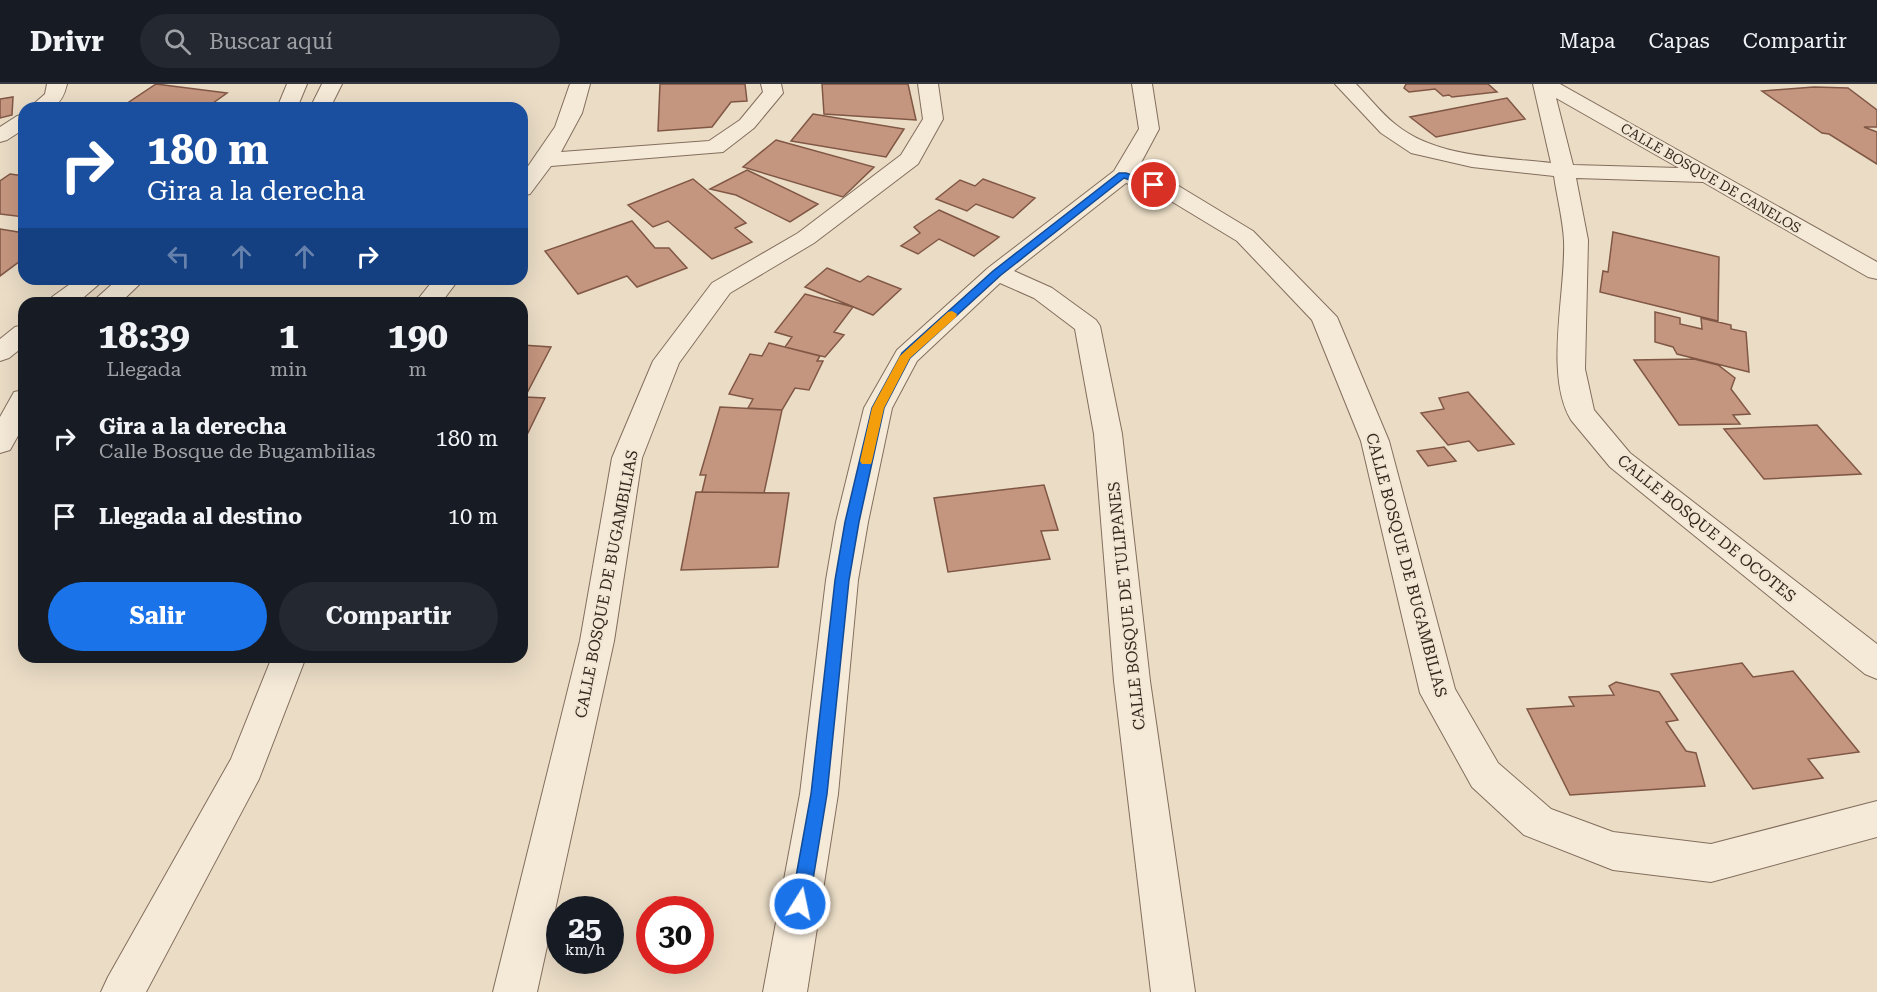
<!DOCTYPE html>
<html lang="es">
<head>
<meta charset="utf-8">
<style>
	body { margin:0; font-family:"Roboto Serif",serif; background:#242831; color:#f1f3f6; height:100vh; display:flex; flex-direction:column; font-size:22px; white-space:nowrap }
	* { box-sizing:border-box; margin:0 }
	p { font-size:20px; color:#9ea1a6 }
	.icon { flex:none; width:33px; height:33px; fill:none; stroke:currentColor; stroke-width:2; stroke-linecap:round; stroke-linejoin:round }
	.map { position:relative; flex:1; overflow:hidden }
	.side { position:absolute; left:18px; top:213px; width:510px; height:366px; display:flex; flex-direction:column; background:#171b24; border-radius:18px; box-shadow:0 6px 24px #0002 }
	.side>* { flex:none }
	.banner { position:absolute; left:18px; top:18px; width:510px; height:183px; border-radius:18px; box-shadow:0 6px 24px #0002; background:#1a4fa0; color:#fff; overflow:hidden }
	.speed { position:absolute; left:546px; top:812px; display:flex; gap:12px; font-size:30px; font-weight:700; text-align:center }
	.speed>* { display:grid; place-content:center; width:78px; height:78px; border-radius:50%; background:#171b24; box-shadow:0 6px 24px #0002; line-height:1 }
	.speed small { font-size:15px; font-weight:400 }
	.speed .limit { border:9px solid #d22; background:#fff; color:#111 }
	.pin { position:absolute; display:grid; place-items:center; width:51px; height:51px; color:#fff; margin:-26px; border:3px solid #fff; border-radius:50%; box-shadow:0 2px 6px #0007 }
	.me { position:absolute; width:66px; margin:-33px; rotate:10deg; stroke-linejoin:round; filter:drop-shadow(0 0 4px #0008) }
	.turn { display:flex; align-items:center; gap:21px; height:126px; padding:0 30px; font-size:27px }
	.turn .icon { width:78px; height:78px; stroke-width:2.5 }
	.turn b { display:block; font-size:42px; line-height:51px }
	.lanes { display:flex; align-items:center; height:57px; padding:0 30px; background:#0003; justify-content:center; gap:30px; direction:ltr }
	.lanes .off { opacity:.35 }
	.eta { display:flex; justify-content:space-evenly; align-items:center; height:102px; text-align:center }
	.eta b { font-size:36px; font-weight:700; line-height:42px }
	.action { display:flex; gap:12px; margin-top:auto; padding:12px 30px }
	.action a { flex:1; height:69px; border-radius:36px; background:#1a73e8; color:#fff; font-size:24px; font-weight:700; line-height:69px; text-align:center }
	.action a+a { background:#242831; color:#f1f3f6 }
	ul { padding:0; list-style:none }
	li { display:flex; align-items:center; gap:18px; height:78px; padding:0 30px }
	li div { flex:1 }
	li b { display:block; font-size:22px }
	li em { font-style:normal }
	header { display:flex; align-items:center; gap:36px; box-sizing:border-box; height:84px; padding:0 30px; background:#171b24; border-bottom:2px solid #363941 }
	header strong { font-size:28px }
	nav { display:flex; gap:33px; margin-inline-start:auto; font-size:21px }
	.search { width:420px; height:54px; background:#242831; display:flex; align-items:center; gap:15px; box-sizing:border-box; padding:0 21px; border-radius:33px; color:#9ea1a6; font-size:22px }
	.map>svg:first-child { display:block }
	.building { fill:#c5967f; stroke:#805745; stroke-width:1.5 }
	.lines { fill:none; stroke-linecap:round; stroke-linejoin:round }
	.street-casing { stroke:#836e5d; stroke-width:2 }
	.street { fill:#f5ead8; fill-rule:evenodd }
	.route { fill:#1a73e8; stroke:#114b97; stroke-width:1.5 }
	.slow { fill:#f59e0b }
	.labels { text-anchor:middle; stroke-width:4.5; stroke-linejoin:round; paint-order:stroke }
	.far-street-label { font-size:14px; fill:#35281f; stroke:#f2e7d4 }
	.street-label { font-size:16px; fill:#35281f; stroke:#f2e7d4 }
</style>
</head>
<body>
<header>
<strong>Drivr</strong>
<div class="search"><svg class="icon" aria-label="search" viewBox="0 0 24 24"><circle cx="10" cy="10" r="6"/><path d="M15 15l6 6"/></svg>Buscar aquí</div>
<nav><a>Mapa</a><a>Capas</a><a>Compartir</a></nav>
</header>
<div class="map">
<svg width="1877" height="908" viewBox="0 0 1877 908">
	<rect width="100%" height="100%" fill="#eadcc5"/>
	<path class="building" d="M156,0l71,9 -21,15h-86z
		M660,0h85l2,17 -16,1 -19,25 -54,4z
		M822,0h86l8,36 -92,-6z
		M1406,0h82l9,8 -45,5 -3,-2 -6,1 -8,-7 -26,3 -5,-4z
		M1814,3l34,1 29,22v17h-13l13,5v32l-48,-30 -7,-1 -60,-42z
		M13,13l-1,18 -12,3v-19z
		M1507,14l18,21 -89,18 -26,-20z
		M813,30l91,15 -18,28 -95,-16z
		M776,56l98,27 -31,30 -100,-30z
		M747,86l71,34 -28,18 -54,-27 -26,-6z
		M10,90l14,2v41l-24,-3v-33z
		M693,95l53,44 -11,5 17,14 -40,17 -44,-38 -15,6 -25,-22z
		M983,95l52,19 -22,20 -37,-14 -9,7 -31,-12 24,-19 15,6z
		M939,126l60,27 -25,19 -35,-17 -21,15 -17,-8 19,-13 -6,-6z
		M632,137l23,27h14l18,20 -50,19 -10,-11 -49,18 -33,-43z
		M0,145l24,4v25l-24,18z
		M1613,148l106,25 -1,64 -118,-29 3,-21 5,1z
		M827,184l33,14 8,-6 33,13 -28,26 -68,-28z
		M805,210l48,13 -19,25 10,3 -19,22 -40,-10 7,-10 -17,-5z
		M377,215l-2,4h-38l1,-2z
		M1655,228l25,6v6l22,5 -1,-11 30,7v4l15,3 3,40 -72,-18 -4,-7 -18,-5z
		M769,259l51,13 -3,5h6l-14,29 -14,-2 -13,22 -34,-2 5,-9 -24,-5 21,-40 12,2z
		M522,261l29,2 -26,50 20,1 -23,47z
		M1694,275l24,6 17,13 -4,11 19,25 -17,1 7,9 -61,1 -45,-65z
		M1468,308l46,52 -36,7 -9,-10 -21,4 -27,-32 23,-4 -5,-11z
		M720,323l62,3 -18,83 -62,-1 4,-17h-6z
		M1817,341l44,49 -97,5 -40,-50z
		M1444,363l12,14 -28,5 -11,-15z
		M1044,401l14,45 -17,1 9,28 -102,13 -14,-74z
		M696,408l93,1 -11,74 -97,3z
		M1742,579l11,14 40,-6 66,81 -51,7 15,19 -70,11 -82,-115z
		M1616,598l43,10 19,28 -12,2 20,29 10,2 9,33 -135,9 -43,-86 47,-3 -5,-9 45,-2 -5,-9z"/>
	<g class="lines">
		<g class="street-casing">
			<path id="street" d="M47,0h20c-6,25 -15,24 -38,24l16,-14z
				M287,0h20l-10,24h-20z
				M322,0h20l-12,24h-20z
				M570,0h20l-8,29 -21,39 148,-11 31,-21 23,-28 -2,-8h20l2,9 -29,35 -31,24 -172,14 -21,28 -8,2v-21l33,-48z
				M918,0h20l5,35 -25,45 -104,79 -84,50 -51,70 -37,95 -28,183 -77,351h-44l87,-351 32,-183 41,-97 59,-78 86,-50 103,-78 22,-36z
				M1132,0h20l7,45 -23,43 41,13 76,46 84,86 52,124 66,248 43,74 53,46 62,23 98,12 166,-43v36l-166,45 -98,-12 -89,-35 -52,-48 -52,-94 -59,-252 -49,-121 -75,-79 -76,-46 -35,-12 -112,88 38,17 44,32 4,6 22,108 28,247 45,311h-44l-37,-311 -20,-247 -19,-105 -41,-31 -34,-15 -83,78 -25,47 -24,114 -10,58 -20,214 -31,198h-44l37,-198 26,-214 10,-58 28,-114 33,-58 91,-82 126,-97 25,-42z
				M1335,0h21c13,13 25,29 39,40 41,34 105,33 156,39l-18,-79h27l317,178v17l-9,-2 -165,-95 -127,-4 12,62 -3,129 9,41 36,43 247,191v35l-12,-5 -255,-207 -39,-47c-27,-45 -5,-128 -7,-179 -1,-21 -7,-44 -10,-65l-82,-9 -61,-14 -30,-20zM1556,14l123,70 -106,-3z
				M24,30v15l-17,11 -7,2v-15l17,-11z
				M77,195h28l-28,24h-29l4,-6z
				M118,195h27l-25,24h-29z
				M434,195h25l-18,24h-26z
				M24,241v21l-15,12 -9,3v-22l15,-12z
				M24,306v35l-14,25 -10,3v-36l14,-25z
				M272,573h34l-47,122 -113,213h-45l7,-15 123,-218z"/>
		</g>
		<use href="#street" class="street"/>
	</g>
	<path class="route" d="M1119,89h7l33,12 -5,3 -30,-10 -123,97 -91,83 -26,50 -25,114 -10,58 -22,214 -18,110 -3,6 -6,3 -6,-3 -3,-6 20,-110 24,-214 10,-58 27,-114 30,-55 91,-82z"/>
	<path class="slow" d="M952,227l5,3 -1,3 -46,41 -26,50 -12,53 -1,3h-9l-2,-3 12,-53 28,-52 48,-44z"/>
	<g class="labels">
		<g class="far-street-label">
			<text transform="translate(1711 94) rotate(30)" y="5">CALLE BOSQUE DE CANELOS</text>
		</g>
		<g class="street-label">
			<text transform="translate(1707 444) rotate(39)" y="6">CALLE BOSQUE DE OCOTES</text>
			<text transform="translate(1407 481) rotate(75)" y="6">CALLE BOSQUE DE BUGAMBILIAS</text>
			<text transform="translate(606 500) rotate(-79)" y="6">CALLE BOSQUE DE BUGAMBILIAS</text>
			<text transform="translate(1126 522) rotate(-96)" y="6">CALLE BOSQUE DE TULIPANES</text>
		</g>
	</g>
</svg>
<div class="speed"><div>25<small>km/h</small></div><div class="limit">30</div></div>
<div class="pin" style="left:1154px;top:101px;background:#d93025"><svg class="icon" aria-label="arrive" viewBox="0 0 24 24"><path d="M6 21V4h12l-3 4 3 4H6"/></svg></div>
<svg class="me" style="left:800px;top:820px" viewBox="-20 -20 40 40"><circle r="17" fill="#1a73e8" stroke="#fff" stroke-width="3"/><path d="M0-11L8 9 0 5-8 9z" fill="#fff"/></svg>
<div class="banner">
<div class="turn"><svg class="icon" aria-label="right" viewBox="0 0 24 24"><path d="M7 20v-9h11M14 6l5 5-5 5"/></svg><div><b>180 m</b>Gira a la derecha</div></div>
<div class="lanes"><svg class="icon off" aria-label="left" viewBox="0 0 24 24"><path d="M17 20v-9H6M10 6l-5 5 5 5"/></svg><svg class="icon off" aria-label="ahead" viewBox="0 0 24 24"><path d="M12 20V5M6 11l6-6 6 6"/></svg><svg class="icon off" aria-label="ahead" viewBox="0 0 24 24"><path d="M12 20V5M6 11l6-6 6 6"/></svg><svg class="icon" aria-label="right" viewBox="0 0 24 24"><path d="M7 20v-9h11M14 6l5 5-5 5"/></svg></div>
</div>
<section class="side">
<div class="eta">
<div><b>18:39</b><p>Llegada</p></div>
<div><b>1</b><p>min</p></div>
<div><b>190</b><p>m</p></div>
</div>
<ul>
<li><svg class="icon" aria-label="right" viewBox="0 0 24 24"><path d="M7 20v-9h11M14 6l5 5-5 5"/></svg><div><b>Gira a la derecha</b><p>Calle Bosque de Bugambilias</p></div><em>180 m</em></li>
<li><svg class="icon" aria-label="arrive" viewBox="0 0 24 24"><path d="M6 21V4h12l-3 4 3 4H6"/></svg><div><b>Llegada al destino</b></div><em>10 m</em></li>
</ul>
<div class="action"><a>Salir</a><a>Compartir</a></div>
</section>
</div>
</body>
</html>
